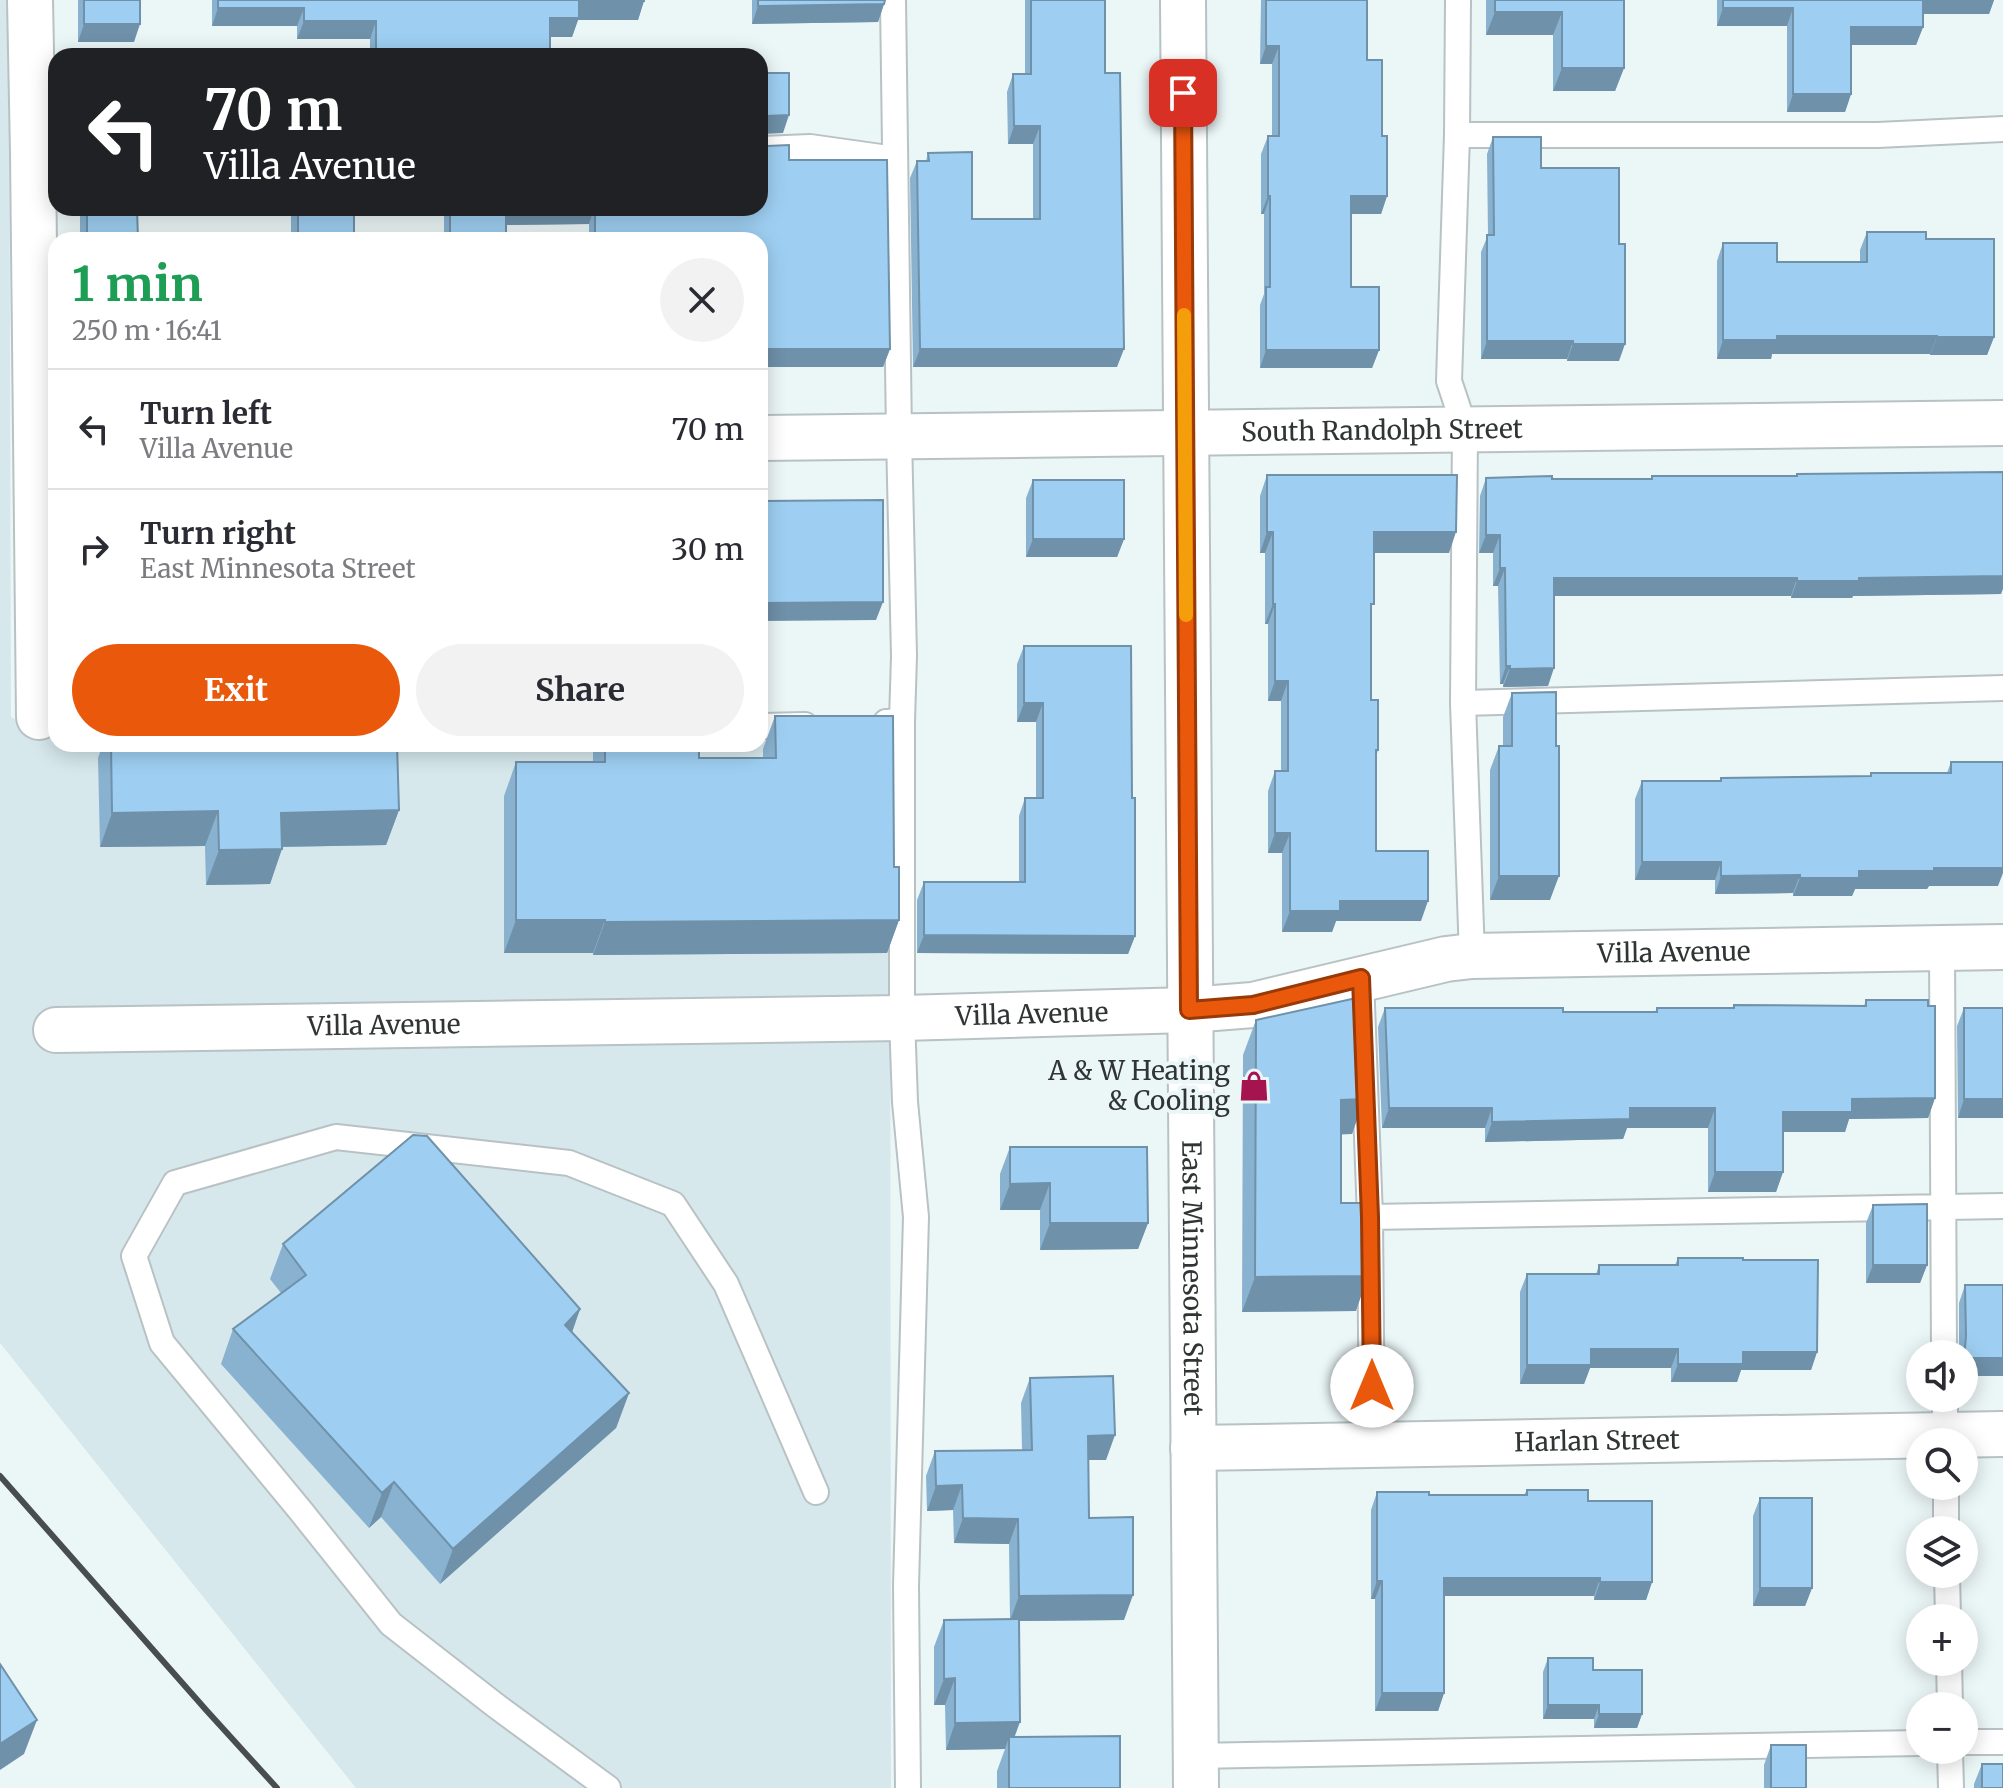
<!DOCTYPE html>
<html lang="en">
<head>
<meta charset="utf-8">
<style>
	body { margin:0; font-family:Merriweather,serif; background:#f2f2f3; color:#2b2b33; height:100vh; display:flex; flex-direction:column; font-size:30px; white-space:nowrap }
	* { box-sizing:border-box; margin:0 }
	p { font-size:26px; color:#7c7c81 }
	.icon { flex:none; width:44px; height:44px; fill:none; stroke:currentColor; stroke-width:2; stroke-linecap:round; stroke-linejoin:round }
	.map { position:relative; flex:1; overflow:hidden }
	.side { position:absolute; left:48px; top:232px; width:720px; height:520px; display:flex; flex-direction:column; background:#fff; border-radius:24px; box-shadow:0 4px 20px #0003 }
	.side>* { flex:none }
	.top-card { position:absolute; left:48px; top:48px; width:720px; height:168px; border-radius:24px; box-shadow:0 4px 20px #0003; background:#202124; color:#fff; overflow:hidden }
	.tools { position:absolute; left:1906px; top:1340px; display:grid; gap:16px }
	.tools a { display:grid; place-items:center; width:72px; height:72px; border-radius:50%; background:#fff; box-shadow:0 4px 20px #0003; font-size:40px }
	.pin { position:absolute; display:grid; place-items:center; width:68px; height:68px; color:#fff; margin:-34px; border-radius:16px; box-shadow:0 4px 12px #0006 }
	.me { position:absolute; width:88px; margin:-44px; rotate:0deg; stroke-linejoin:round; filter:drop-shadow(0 0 6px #0008) }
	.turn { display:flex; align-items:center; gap:28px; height:168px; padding:0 24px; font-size:36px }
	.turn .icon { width:104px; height:104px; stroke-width:2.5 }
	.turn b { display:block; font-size:56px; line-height:68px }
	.round { display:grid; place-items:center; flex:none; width:84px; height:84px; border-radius:42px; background:#f2f2f3 }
	.headline { display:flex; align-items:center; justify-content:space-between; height:136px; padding:0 24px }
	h1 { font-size:48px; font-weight:700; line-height:60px; color:#1e9e55 }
	.button { display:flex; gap:16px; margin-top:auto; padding:16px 24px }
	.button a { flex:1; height:92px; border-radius:48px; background:#ea580c; color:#fff; font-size:32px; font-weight:700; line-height:92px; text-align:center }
	.button a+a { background:#f2f2f3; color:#2b2b33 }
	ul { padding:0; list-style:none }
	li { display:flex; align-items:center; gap:24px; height:120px; padding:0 24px; border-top:2px solid #e1e1e2 }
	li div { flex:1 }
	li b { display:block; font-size:30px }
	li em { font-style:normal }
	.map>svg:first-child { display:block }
	.built { fill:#d6e8ec }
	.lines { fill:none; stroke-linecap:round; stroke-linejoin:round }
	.lane-casing { stroke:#b8c2c4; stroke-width:28 }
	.street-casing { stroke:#b8c2c4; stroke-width:48 }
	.secondary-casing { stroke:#b8c2c4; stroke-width:48 }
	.lane { stroke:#fff; stroke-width:24 }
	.street { stroke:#fff; stroke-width:44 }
	.secondary { stroke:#fff; stroke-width:44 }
	.rail { stroke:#484d4d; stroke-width:6 }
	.wall { fill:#88b2d0 }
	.shaded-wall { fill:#6f91a9 }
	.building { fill:#9ecff2; stroke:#6f91a9; stroke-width:2 }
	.route-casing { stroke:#983908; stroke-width:20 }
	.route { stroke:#ea580c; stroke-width:14 }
	.slow { stroke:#f59e0b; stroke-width:14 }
	.labels { text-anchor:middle; stroke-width:8; stroke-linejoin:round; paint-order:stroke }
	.street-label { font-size:26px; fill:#303434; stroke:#ebf6f7 }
	.poi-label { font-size:26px; fill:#303434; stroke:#ebf6f7; text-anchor:end }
</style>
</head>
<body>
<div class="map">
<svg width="2003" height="1788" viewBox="0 0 2003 1788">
	<rect width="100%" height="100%" fill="#ebf6f7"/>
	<path class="built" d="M0,0h9l2,717 45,23v4h8l17,8 377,-8h302v-7l130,-3 1,1054h-535l-356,-445z"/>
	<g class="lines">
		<g class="lane-casing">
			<path id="lane" d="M1458,0l-1,135h421l125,-6
				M1457,135l-8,246 16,48 -2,274
				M760,149l50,-2 85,12
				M902,721v297l3,84 11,115 -10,369 2,202
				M886,722l16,-1 2,-65 -5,-220 -6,-436
				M760,726l45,-1
				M1942,948l2,406
				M1472,956l-9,-253 540,-15
				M1361,978l9,239 2,228
				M1370,1217l633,-11
				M1945,1398v44
				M1946,1486v44
				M1947,1574l1,44
				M1949,1662l1,44
				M1964,1742h39
				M1950,1750l1,38
				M1195,1756l725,-13
				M608,1788l-113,-83 -104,-81 -91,-114 -138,-167 -28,-87 41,-73 161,-46 233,26 104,41 53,80 90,208"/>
		</g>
		<g class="street-casing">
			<g id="street">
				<path d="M30,0l3,153 6,564"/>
				<path id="s1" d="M760,438l1243,-15"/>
				<path id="s2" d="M56,1030l846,-12 287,-8 64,-5 193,-46 26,-3 531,-9"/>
				<path id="s3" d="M1193,1448l810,-14"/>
			</g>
		</g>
		<g class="secondary-casing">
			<g id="secondary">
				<path id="s4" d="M1183,0l13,1788"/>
			</g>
		</g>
		<use href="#lane" class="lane"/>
		<use href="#street" class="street"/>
		<use href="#secondary" class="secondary"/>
		<path class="rail" d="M0,1476l207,235 70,77"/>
	</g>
	<path class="wall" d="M78,0h62l-6,42h-56z
		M212,0h432l-6,20h-60l-6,17h-22v19h-180v-17h-73v-13h-85z
		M752,0h133l-1,4 -6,18 -126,2z
		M1025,0h80v73l12,294h-204l-3,-189 7,-17h9l2,-8 44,66h61v-75h-25l-1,-52 6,-18h12z
		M1261,0h106v60l15,76 5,60 -6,18h-30v73l28,63 -7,18h-112v-63l4,-11v-80h-3v-60l7,-18h4v-72h-12z
		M1486,0h138v68l-9,23h-62v-56h-67z
		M1717,0h277l-5,14h-66v13l-7,18h-65v49l-6,18h-58v-86h-70z
		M1493,137l48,31 78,193h-52v-2h-86v-107l7,-17 -1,-81z
		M789,160l101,189 -7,18 -123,-127h-171v-16l-83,1v15h-62v-32h316z
		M80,208h57l1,32h-58z
		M291,208h63v32h-63z
		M1867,232l127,105 -7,18h-57v-1h-158l-1,5h-54v-98l6,-18 54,19h83v-12z
		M1797,474l204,120 -148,2 -1,2h-61v-2h-237l-6,90 -45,1v-3h-3l-2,-98h-5v-33h-14l1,-57 6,-18 165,1 1,-3h144z
		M1267,475l182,78h-75l-3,60v87l7,50 -2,7v94l45,70h-85l-4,11h-50v-79h-14v-62l7,-20h6v-70h-13v-77h-3v-71h-5v-57z
		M1033,480l91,59 -7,18h-91v-59z
		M1024,646l108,152 3,138 -7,18 -211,-1v-53l7,-18h95v-66l6,-18h11v-76h-19v-58z
		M1512,693l44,53 -6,154h-60v-130l9,-24h4v-29z
		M775,716l119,151 5,53 -12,33 -294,2v-2h-89v-157l12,-34h77v-13l2,-5h104v14h64v-9z
		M103,744h294l2,66 -13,35 -104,2 -12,37 -64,1 -1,-39 -105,1 -2,-89z
		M1951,762l47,124h-69l-2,3h-72l-3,7h-59v-3l-78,1v-14h-80v-81l7,-18h78l1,-3 149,-2 1,-3h76z
		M1866,1000l69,98 -7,20 -79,1 -4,13h-62v40l-7,20h-68v-64h-81l-4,11 -138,3v-14h-103l-4,-101 7,-19 178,4h92l2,-4h75l2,-3 130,1z
		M1964,1008l39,110h-45l-1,-92z
		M1256,1020l108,79 -12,35h-11v69l15,108 -114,1 1,-257z
		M1010,1147l138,76 -10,26 -98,1v-40h-40v-36z
		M1873,1205l54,60 -7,18h-54v-60z
		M283,1244l297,65 -8,23 57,61 -13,35 -176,156 -59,-67 -12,11 -148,-164 12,-35 48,-36 -11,-14z
		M1678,1258l65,2 74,92 -6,18h-70l-4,12h-66v-14h-81l-6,16h-64v-92l7,-18h69l3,-9h76z
		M1965,1285l38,91h-39v-22h-5v-51z
		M1030,1378l76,82h-18l1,58 35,102 -105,1 -4,115 105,52h-123v-17l8,-22 -59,1 -1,-45h-11v-58l10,-27 66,-1 -1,-75 -55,-1 -1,-33 -26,1 -1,-35 9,-25 87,-1 -1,-47z
		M1527,1490l61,11 64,81 -6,18h-52v-4h-150v97l-6,18h-63v-112h-4v-89l6,-18 52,3h95z
		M1760,1498l52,90 -7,18h-52v-90z
		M1548,1658l45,12 49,44 -5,14h-43v-9h-51v-47z
		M1771,1745l35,43h-42v-23z
		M1982,1764l21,24h-29v-4z"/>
	<path class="shaded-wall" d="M1921,0h73l-5,14h-73z
		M579,1h65l-6,19h-60l-6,17h-29l7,-19z
		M884,4l-6,18 -126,2 6,-18z
		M218,8h86l-7,18h-85z
		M1723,8h70l-6,18h-70z
		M1495,12h67l-9,23h-67z
		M304,21h72l-6,18h-73z
		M84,24h56l-6,18h-56z
		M1851,27h72l-7,18h-71z
		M1266,46h13l-7,18h-12z
		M1562,68h62l-9,23h-62z
		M1793,94h58l-6,18h-58z
		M789,115l-6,18 -23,1v-16l6,-2z
		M1014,126h26l-7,18h-25z
		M1268,196h2l-6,18h-3z
		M1351,196h36l-6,18h-37z
		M506,208h88l-5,16 -89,1z
		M1777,336h160l-7,18h-158l-1,5h-54l6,-19z
		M1937,337h57l-7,18h-57z
		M1487,341h86l-6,18h-86z
		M1573,344h52l-6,17h-52z
		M760,349h130l-7,18h-123z
		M920,349h204l-7,18h-204z
		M1266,350h113l-7,18h-112z
		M1267,532h6l-8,21h-5z
		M1374,532h82l-7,21h-82z
		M1486,535h14l-7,18h-14z
		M1033,539h91l-7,18h-91z
		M1500,568h5l-7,18h-5z
		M2003,576v13l-2,5 -148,2 -1,2h-61l6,-17 62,-3z
		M1554,578h243l-6,18h-244z
		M883,602l-7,18 -116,1v-18z
		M1273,604h2l-7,20h-3z
		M1506,666h4l-7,18h-3z
		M1554,668l-6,18 -45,1 7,-18z
		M1275,681h13l-7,20h-13z
		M1024,703h19l-7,19h-19z
		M399,810l-13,35 -118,2 13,-34z
		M218,811l-13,35 -105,1 12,-34z
		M1275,833h15l-8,20h-14z
		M282,849l-12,35 -64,1 13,-35z
		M1642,862h79l-6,18h-80z
		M1934,868h69v5l-5,13h-69l-2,3h-72l-3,7h-59l7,-18 59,-7z
		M1800,875l-7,18 -78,1 6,-18z
		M1499,876h60l-9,24h-60z
		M1340,901h88l-7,20h-85l-4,11h-50l8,-21z
		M516,920h89l-12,33h-89z
		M899,920l-12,33 -294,2 12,-33z
		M924,935l211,1 -7,18 -211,-1z
		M1935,1098l-7,20 -79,1 -4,13h-69l7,-20 69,-13z
		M1364,1099l-12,35 -24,1 13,-35z
		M1964,1099h39v19h-45z
		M1389,1108h103l-7,20h-103z
		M1630,1108h85l-7,20h-81l-4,11 -138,3 7,-20z
		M1715,1172h68l-7,20h-68z
		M1050,1183l-10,27h-40l10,-26z
		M1050,1223h98l-10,26 -98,1z
		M1873,1265h54l-7,18h-54z
		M1368,1276l-12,35 -114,1 13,-35z
		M580,1309l-12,35 -3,-19z
		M1591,1349h87l-7,19h-81l-6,16h-64l7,-19z
		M1743,1352h74l-6,18h-70l-4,12h-66l7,-18z
		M1964,1358h39v18h-39z
		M629,1393l-13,35 -176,156 13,-35z
		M1115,1435l-9,25h-27l9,-24z
		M394,1482l-13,35 -12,11 13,-35z
		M962,1485l-9,25 -26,1 9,-25z
		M963,1518l55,1 -9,25 -55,-1z
		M1444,1578h156l-6,18h-156z
		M1377,1581h5l-7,18h-4z
		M1600,1582h52l-6,18h-52z
		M1760,1588h52l-7,18h-52z
		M1133,1595l-9,25 -114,1 9,-25z
		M955,1678l-10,27h-11l10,-26z
		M1382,1693h62l-6,18h-63z
		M1548,1705h51l-5,14h-51z
		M1599,1714h43l-5,14h-43z
		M37,1720l-13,34 -24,16v-26z
		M1020,1722l-10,27 -1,-12 -4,12 -59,1 9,-27z"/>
	<path class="building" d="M84,0h56v24h-56z
		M218,0h426v1h-65v17h-29v38h-174v-35h-72v-13h-86z
		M758,0h127l-1,4 -126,2z
		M1031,0h74v73h15l4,276h-204l-3,-188h12l-1,-8 44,-1v67h68v-93h-26l-1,-52h18z
		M1266,0h101v60h15v76h5v60h-36v91h28v63h-113v-63h4v-91h-2v-60h11v-90h-13z
		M1495,0h129v68h-62v-56h-67z
		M1723,0h200v27h-72v67h-58v-86h-70z
		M760,73h29v42l-23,1 -6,2z
		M1493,137h48v31h78v76h6v100h-52v-3h-86v-106h7z
		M760,144l7,2 22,-1v15h98l3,189h-130v-109h-165v-32h165z
		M87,208h50l1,32h-51z
		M298,208h56v32h-56z
		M450,208h56v32h-56z
		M1867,232h59v7h68v98h-57v-1h-160v4h-54v-97h54v19h90z
		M2003,472v104l-144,2v3h-62v-3h-243v90l-44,1v-3h-4l-1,-98h-5v-33h-14v-57l66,-2v3h100v-3h145v-2z
		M1267,475h190l-1,57h-82v72h-3v96h7v50h-2v101h52v50h-88v10h-50v-78h-15v-62h13v-90h-13v-77h-2v-72h-6z
		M1033,480h91v59h-91z
		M883,500v102l-123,1v-102z
		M1024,646h107l1,152h3v138l-211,-1v-53h101v-84h18v-95h-19z
		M1556,692v54h3v130h-60v-130h13v-53z
		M775,716h118l1,151h5v53l-294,2v-2h-89v-158h89v-18h94v14h77z
		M111,744h286l2,66 -118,3 1,36 -63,1 -1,-39 -106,2z
		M1951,762h52v106h-69v3h-75v7h-59v-3l-79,1v-14h-79v-81h79v-3l150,-2v-3h80z
		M1361,997l3,102 -23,1v103h27v73l-113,1 1,-257z
		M1866,1000h62v6h7v92l-83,1v13h-69v60h-68v-64h-85v11l-138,3v-14h-103l-4,-100h178v4h94v-4h77v-3l132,1z
		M1964,1008h39v91h-39z
		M413,1135l14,1 153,173 -15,16 64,68 -176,156 -59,-67 -12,11 -149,-164 73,-54 -23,-31z
		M1010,1147h137l1,76h-98v-40l-40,1z
		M1927,1204v61h-54v-60z
		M1678,1258h65v2h75l-1,92h-74v12h-65v-15h-87v16h-64v-91h72v-9h79z
		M1965,1285h38v73h-39l2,-22z
		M1113,1376l2,59 -27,1 1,82 44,-1v78l-114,1 -1,-77 -55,-1 -1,-33 -26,1 -1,-35 97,-1 -2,-72z
		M1527,1490h61v11h64v81h-52v-4h-156v115h-62v-112h-5v-89h52v3h98z
		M1760,1498h52v90h-52z
		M1019,1619l1,103 -65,1v-45l-11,1v-59z
		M1548,1658h45v12h49v44h-43v-9h-51z
		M0,1664l37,56 -37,24z
		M1120,1736v52h-111v-51z
		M1771,1745h35v43h-35z
		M1982,1764h21v24h-21z"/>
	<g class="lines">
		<g class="route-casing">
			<path id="route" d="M1183,93l6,917 64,-5 108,-27 9,239 2,169"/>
		</g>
		<use href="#route" class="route"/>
		<path class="slow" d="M1184,315l2,300"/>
	</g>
	<defs>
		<g id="shop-bare" transform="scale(2.4)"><path d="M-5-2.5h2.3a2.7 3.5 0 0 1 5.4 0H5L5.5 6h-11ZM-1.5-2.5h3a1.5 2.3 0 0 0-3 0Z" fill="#a61450" stroke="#ebf6f7" stroke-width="2.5" paint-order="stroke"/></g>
	</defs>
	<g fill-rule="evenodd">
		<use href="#shop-bare" x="1254" y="1086"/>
	</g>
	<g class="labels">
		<g class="street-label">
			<text dy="9" stroke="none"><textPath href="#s1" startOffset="622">South Randolph Street</textPath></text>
			<text dy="9" stroke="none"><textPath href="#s2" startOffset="1624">Villa Avenue</textPath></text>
			<text dy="9" stroke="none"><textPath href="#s2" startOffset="976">Villa Avenue</textPath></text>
			<text dy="9" stroke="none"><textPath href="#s2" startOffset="328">Villa Avenue</textPath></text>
			<text dy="9" stroke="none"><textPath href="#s4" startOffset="1278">East Minnesota Street</textPath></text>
			<text dy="9" stroke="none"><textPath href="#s3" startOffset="404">Harlan Street</textPath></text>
		</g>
		<g class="poi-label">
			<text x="1230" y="1080">A &amp; W Heating<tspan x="1230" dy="30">&amp; Cooling</tspan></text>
		</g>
	</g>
</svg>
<div class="tools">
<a><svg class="icon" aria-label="sound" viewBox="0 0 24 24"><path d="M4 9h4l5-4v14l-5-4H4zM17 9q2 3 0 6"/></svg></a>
<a><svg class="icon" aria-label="search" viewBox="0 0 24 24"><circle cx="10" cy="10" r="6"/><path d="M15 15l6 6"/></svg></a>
<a><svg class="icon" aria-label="layers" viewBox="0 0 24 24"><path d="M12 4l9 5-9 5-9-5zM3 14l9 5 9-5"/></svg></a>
<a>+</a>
<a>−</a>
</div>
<div class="pin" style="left:1183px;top:93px;background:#d93025"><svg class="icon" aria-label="arrive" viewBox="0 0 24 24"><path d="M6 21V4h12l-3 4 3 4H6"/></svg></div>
<svg class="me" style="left:1372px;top:1386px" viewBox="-20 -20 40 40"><circle r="19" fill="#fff"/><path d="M0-13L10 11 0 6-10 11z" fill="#ea580c"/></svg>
<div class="top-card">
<div class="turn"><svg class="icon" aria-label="left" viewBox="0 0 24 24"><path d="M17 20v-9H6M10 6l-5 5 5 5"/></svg><div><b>70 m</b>Villa Avenue</div></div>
</div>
<section class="side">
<div class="headline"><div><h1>1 min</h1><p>250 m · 16:41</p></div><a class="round"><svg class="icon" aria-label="close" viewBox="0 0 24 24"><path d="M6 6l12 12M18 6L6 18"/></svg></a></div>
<ul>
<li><svg class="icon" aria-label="left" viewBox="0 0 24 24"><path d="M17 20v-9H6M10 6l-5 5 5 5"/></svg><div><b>Turn left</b><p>Villa Avenue</p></div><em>70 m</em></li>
<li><svg class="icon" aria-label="right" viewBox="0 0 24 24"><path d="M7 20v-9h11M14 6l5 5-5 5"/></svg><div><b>Turn right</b><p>East Minnesota Street</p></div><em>30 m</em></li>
</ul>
<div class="button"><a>Exit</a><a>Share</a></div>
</section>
</div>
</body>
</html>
